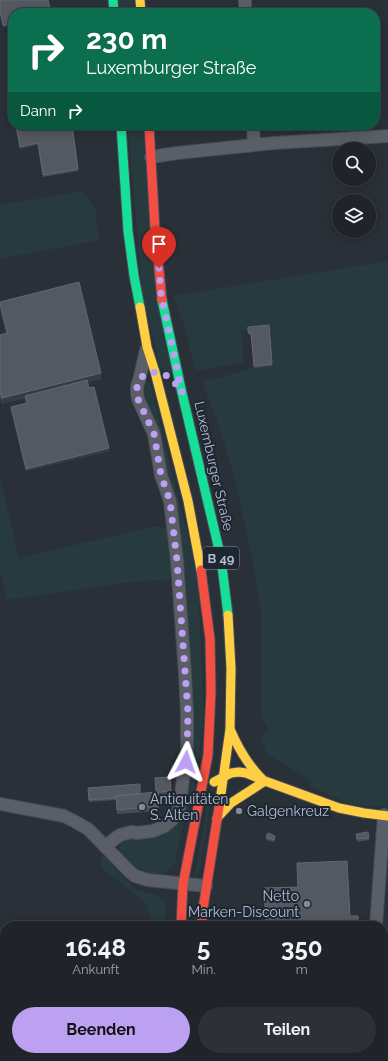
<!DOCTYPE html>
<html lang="de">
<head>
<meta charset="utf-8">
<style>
	body { margin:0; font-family:Raleway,sans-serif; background:#2d3036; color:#f1f3f6; height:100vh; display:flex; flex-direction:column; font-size:15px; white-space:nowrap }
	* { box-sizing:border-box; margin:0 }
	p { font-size:13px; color:#a2a4a8 }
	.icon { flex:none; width:22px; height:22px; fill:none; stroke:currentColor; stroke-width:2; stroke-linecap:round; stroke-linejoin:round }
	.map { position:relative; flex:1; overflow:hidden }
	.side { position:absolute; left:0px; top:921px; width:388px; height:140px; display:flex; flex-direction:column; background:#20242a; border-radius:16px 16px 0 0; box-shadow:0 2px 10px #0003,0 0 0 1px #3d4147 }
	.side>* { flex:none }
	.guide { position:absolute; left:8px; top:8px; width:372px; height:122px; border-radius:16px; box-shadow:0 2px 10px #0003,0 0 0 1px #3d4147; background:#0b6e4f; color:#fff; overflow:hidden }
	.buttons { position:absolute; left:332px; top:142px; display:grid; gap:8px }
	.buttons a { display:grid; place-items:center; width:44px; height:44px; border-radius:50%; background:#20242a; box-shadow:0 2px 10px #0003,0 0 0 1px #3d4147; font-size:20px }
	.pin { position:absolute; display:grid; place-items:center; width:34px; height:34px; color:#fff; margin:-41px -17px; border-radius:50% 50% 50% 0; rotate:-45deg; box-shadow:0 0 4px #0007 }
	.pin .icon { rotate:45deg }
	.me { position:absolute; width:44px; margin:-22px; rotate:4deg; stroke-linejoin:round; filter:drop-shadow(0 0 3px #0008) }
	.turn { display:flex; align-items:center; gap:14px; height:84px; padding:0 12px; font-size:18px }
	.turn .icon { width:52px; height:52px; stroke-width:2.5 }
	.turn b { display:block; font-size:28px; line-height:34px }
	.then { display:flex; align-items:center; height:38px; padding:0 12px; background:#0003; gap:8px; font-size:15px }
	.eta { display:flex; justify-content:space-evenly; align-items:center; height:68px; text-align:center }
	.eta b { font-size:24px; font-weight:700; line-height:28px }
	.cta { display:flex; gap:8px; margin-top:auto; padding:8px 12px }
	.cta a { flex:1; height:46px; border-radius:24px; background:#bca0f2; color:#111; font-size:16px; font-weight:700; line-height:46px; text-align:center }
	.cta a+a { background:#2d3036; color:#f1f3f6 }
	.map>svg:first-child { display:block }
	.green { fill:#273a3e }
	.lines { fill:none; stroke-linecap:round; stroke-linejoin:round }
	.street-casing { stroke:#484c55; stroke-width:14 }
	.fast-casing { stroke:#484c55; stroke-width:11 }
	.slow-casing { stroke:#484c55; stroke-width:11 }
	.jam-casing { stroke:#484c55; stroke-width:11 }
	.street { stroke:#5a5e66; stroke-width:12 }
	.fast { stroke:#16e098; stroke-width:9 }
	.slow { stroke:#ffcf43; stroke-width:9 }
	.jam { stroke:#f24e42; stroke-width:9 }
	.wall { fill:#474c55 }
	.shaded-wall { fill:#373c44 }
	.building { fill:#535861; stroke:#626872 }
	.route { stroke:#bca0f2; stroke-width:7; stroke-dasharray:0 12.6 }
	.poi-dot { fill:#848b96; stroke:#1d2633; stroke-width:1.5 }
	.labels { text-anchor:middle; stroke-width:4; stroke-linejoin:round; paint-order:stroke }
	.shield { fill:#1d2633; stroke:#878f9c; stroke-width:1 }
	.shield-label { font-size:13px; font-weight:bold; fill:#b4bcc9 }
	.street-label { font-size:14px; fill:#b4bcc9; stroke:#1d2633 }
	.poi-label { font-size:14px; fill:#b4bcc9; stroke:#1d2633; text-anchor:start }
</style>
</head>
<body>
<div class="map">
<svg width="388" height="1061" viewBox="0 0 388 1061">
	<rect width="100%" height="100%" fill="#2a3038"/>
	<path class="green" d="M119,0h14l1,13h-14z
		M128,125h14l31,250 -13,-8 -18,-78z
		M83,191l12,17 4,32 -99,19v-54z
		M388,261v546l-35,-2 -42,-18 -2,-8 -42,-25 -6,-17 7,-8 -6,-11 -1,-12v-92l-9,-57 -14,-65 -14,-50 -8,-24 -14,-36 52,-14 18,-2 -24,-36 -6,1 1,32 -48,8 -11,-46 -11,-29z
		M150,381l48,197 6,139 -10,77 -11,29 -8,40 -7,8 -10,4 -12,-1 -12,-5 -15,-17 2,-9 7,-4 31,-3 12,-9 8,-9 9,-20 6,-70 -10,-148 -7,-74 -8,-25 -26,-84 -1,-9 4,-5z
		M0,477l19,81 132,-31h17l5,50 -9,4 -12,-1 -29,3 -116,17 -7,-29z
		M213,788l-14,86 -5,4 16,-88z
		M102,857h5l12,16 17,17 24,6 5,8 1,22h-15c0,-7 -2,-15 -5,-21 -6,-10 -34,-28 -44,-36l-2,-8z
		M156,1056h26v5h-25z"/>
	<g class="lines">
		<g class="street-casing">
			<path id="street" d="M245,0v13
				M253,125l1,20
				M151,157l26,-4 97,-10 114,-7
				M0,804l64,12 10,5 14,8 5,5 37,38 5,4 13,4 58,6
				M105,846l15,-11 11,-3 6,1 16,-2 12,-5 7,-6 7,-11 8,-58v-38l-2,-39 -8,-113 -7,-60 -9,-26 -7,-41 -16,-35 -1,-6v-7l2,-5 7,-31
				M376,926l8,-111
				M368,1061v-5"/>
		</g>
		<g class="fast-casing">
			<path id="fast" d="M113,0l1,13
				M121,125l7,106 6,45 6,31
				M162,300l20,93 39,165 7,57"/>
		</g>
		<g class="slow-casing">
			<path id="slow" d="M140,0l1,13
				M140,307l7,40 8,25 33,129 13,69
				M230,729c8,19 17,35 32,50
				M214,782l17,-9 8,-1 7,1 19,8 74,27 25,5 24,3
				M220,801l10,-72 1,-61 -3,-53
				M217,818l14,-15 34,-22
				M187,1056l1,5"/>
		</g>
		<g class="jam-casing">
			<path id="jam" d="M149,125l6,104 7,71
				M181,926l2,-42 25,-129 3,-64 -1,-52 -9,-69
				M202,926v-11l18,-114
				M211,1056v5"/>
		</g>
		<use href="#street" class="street"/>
		<use href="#fast" class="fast"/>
		<use href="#slow" class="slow"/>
		<use href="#jam" class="jam"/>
	</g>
	<path class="wall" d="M0,0l13,13v12l-10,2 -3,-14z
		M13,72v16l-1,-9v-6z
		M15,125h57l6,46 -35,6 -5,-32 -18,4z
		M0,302l101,77 -14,3 22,69 -83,20 -15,-62v-2l15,-4 -1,-5 -23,6 -2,-7v-62l6,-1 -6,-25z
		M269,325l3,41 -18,2 -3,-33 -3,-1v-7z
		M155,778l16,13v5l-12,1v14l-42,3 -1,-14 -27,2 -1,-14 52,6 16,-1z
		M356,834l13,4v2l-12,2z
		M266,837l9,1 -1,4 -8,-2z"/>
	<path class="shaded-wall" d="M38,143v2l-18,4v-2z
		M101,373v6l-75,19 -1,-2v2l-23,6v-6z
		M109,448v3l-83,20v-2z"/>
	<path class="building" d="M0,0h48l3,13h-38v10l-10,2 -3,-14z
		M13,72v10l-1,-9z
		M16,125h56l6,44 -35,6 -5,-32 -18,4z
		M79,282l22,91 -99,25 -2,-8v-55l8,-2 -8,-31z
		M269,325l3,39 -18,2 -3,-33 -3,-1v-5z
		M87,380l2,8 5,-1 15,61 -83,21 -15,-62 16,-4 -2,-7z
		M170,777l1,14 -13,1 1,14 -42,4 -1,-14 40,-4 -1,-14z
		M140,784v10l-24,2v2l-27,2 -1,-12z
		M368,832l1,6 -12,1 -1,-5z
		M268,833l7,3 -1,4 -8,-3z
		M347,861l3,55h8v10h-92l-2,-38 34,-1 -1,-24z
		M384,1007h4v17l-5,-1z
		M383,1023l5,1v37h-9l1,-5h3z
		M238,1056h118l-1,5h-117z"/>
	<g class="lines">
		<path class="route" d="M159,268l2,26 21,99 -7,-10 -7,-7 -13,-4 -5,1 -7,3 -2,2 -4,8v7l1,6 16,35 7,41 9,26 7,60 11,152 -1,38 -1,11"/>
	</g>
	<g class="poi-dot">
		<circle cx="142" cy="807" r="4"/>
		<circle cx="239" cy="811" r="4"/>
		<circle cx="307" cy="904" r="4"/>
	</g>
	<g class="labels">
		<rect class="shield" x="203" y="547" width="36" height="22" rx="3"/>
		<g class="shield-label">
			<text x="221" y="563">B 49</text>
		</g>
		<g class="street-label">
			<text transform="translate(214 466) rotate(77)" y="5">Luxemburger Straße</text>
		</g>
		<g class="poi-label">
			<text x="150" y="804">Antiquitäten<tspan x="150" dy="16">S. Alten</tspan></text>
			<text x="247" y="816">Galgenkreuz</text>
			<text x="299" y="901" text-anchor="end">Netto<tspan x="299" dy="16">Marken-Discount</tspan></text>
		</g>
	</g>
</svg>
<div class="buttons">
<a><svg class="icon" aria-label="search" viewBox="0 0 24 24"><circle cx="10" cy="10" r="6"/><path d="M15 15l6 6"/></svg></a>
<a><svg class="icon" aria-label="layers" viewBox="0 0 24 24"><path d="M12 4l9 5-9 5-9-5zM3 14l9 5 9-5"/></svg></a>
</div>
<div class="pin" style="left:159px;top:268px;background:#d93025"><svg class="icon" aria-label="arrive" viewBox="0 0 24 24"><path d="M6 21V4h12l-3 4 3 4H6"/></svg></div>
<svg class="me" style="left:186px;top:762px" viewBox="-20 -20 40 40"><path d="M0-17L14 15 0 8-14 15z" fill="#bca0f2" stroke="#fff" stroke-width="4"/></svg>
<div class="guide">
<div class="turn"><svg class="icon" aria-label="right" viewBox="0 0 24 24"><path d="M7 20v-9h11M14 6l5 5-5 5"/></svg><div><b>230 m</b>Luxemburger Straße</div></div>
<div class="then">Dann<svg class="icon" aria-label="right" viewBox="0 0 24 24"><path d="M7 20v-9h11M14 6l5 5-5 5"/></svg></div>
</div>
<section class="side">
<div class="eta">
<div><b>16:48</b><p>Ankunft</p></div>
<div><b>5</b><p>Min.</p></div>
<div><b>350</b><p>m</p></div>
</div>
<div class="cta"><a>Beenden</a><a>Teilen</a></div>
</section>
</div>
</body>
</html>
